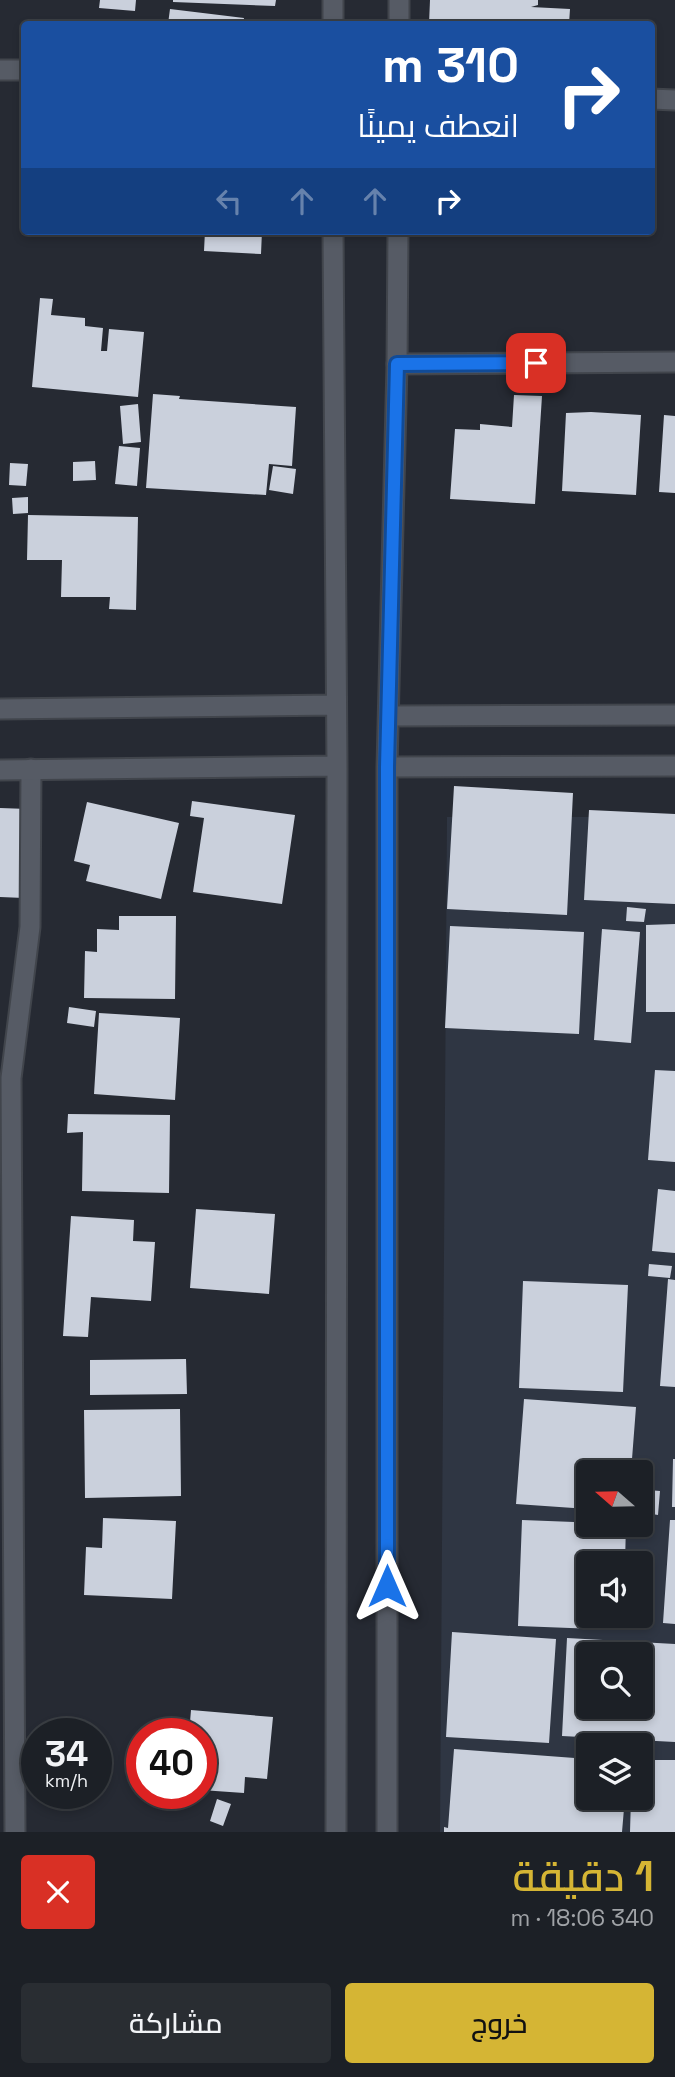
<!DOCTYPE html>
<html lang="ar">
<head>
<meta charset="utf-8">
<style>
	body { margin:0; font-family:"Space Grotesk",Cairo,sans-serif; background:#292d32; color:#f1f3f6; direction:rtl; height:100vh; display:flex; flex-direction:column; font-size:26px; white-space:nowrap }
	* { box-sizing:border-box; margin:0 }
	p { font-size:23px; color:#a0a3a7 }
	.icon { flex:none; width:38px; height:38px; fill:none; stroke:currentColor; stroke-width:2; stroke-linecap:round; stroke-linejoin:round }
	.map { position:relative; height:1832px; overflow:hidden; direction:ltr }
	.panel { display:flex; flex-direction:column; background:#1c2026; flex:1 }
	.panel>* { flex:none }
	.guide { position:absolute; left:21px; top:21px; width:634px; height:214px; border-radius:7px; box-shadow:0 4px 10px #0003,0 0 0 2px #3a3e43; direction:rtl; background:#1a4fa0; color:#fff; overflow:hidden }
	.needle { width:46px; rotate:290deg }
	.tools { position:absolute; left:576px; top:1460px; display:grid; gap:14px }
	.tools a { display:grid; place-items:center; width:77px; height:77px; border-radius:7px; background:#1c2026; box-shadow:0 4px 10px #0003,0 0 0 2px #3a3e43; font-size:35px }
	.speed { position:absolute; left:21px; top:1718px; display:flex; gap:14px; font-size:35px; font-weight:700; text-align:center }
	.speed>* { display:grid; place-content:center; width:91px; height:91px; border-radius:50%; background:#1c2026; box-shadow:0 4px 10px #0003,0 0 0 2px #3a3e43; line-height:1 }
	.speed small { font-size:18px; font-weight:400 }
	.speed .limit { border:10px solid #d22; background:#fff; color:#111 }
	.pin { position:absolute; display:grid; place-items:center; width:60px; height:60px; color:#fff; margin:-30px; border-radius:14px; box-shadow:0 4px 10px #0006 }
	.me { position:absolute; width:77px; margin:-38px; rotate:0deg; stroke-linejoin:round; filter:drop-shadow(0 0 5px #0008) }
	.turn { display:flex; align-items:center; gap:24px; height:147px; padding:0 21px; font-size:32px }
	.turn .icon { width:91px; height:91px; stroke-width:2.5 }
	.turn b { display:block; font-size:49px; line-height:60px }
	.lanes { display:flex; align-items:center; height:66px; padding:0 21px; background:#0003; justify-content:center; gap:35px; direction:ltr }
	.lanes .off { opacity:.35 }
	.round { display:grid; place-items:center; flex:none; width:74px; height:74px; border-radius:7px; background:#292d32 }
	.head { display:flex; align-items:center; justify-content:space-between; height:119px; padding:0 21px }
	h1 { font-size:42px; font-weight:600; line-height:52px; color:#d5b534 }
	.primary-button { display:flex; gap:14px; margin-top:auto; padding:14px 21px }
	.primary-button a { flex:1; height:80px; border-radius:7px; background:#d5b534; color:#111; font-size:28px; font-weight:600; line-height:80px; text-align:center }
	.primary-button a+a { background:#292d32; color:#f1f3f6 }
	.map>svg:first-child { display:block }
	.built { fill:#2f3643; fill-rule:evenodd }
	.building { fill:#cad0dc; fill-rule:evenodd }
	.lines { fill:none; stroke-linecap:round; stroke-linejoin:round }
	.minor-casing { stroke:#41454c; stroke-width:23 }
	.tertiary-casing { stroke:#41454c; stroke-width:23 }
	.minor { stroke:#565b65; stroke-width:19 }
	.tertiary { stroke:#565b65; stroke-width:19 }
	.route-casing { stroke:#114b97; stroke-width:18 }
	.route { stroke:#1a73e8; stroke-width:12 }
</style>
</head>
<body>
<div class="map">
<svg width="675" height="1832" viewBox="0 0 675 1832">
	<rect width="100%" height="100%" fill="#262a33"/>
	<path class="built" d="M447,817h228v1015h-235zM588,1472h52v52h-52zM588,1563h52v52h-52zM588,1654h52v52h-52zM588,1745h52v52h-52z"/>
	<path class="building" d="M100,0h36l-1,11 -36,-3z
		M173,0h103l-1,6 -102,-4z
		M430,0h108v5l-7,2 39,2 -1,15h-140z
		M170,9l74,9 -1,6h-75z
		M205,231h57l-1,23 -57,-3z
		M40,298l13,1 -2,16 34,3v8l18,2 -2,23h6l2,-22 35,3 -6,65 -106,-10z
		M153,394l27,2 -1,3 117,8 -4,59 -23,-2 -3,31 -120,-7z
		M514,395l28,1 -7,108 -85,-5 5,-70 25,1v-6l32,3z
		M138,404l3,38 -18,2 -3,-38z
		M591,412l50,3 -5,80 -74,-4 4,-78z
		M664,415l11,1v77l-16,-1z
		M119,446l21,2 -3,38 -22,-2z
		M95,461l1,19 -23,1v-19z
		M10,463l18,1 -2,22 -17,-1z
		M273,466l23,3 -3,25 -24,-4z
		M28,497v16l-15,1 -1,-16z
		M28,515l110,2 -2,93 -27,-1 1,-12h-49l1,-37h-35z
		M454,786l119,7 -6,122 -120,-6z
		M192,801l103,14 -13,89 -89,-12 11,-74 -14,-2z
		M87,802l92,21 -18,76 -75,-18 4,-16 -16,-4z
		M0,808l28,1 -4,89 -24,-1z
		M589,810l86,4v90l-91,-4z
		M627,907l19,2 -2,13 -18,-1z
		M119,916h57l-1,83 -91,-1 1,-47 12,1v-23l22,1z
		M675,924v88h-29v-87z
		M450,926l134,6 -5,102 -134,-6z
		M602,929l38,3 -9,111 -37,-3z
		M69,1007l27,4 -2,16 -27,-4z
		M99,1013l81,5 -5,82 -81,-6z
		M655,1070l20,1v91l-27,-2z
		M68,1114l102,1 -1,78 -87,-2 1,-59 -16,1z
		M658,1189l17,2v62l-23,-2z
		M196,1209l79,5 -6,80 -79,-6z
		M71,1216l63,4 -1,21 22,1 -4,59 -60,-4 -3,40 -25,-1z
		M649,1264l23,2 -2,12 -22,-2z
		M668,1279l7,1v107l-15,-1z
		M523,1281l105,4 -5,107 -104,-4z
		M186,1359l1,35 -97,1v-35z
		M524,1399l112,8 -5,65h-43v37l-72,-5z
		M180,1409l1,87 -96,2 -1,-88z
		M673,1459h2v48h-3z
		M648,1490l12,1 -2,24 -12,-2z
		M103,1518l73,3 -4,78 -88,-4 2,-48 16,1z
		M522,1520l104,4 -1,39h-37v52h35l-1,15 -104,-4z
		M670,1520h5v104l-12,-1z
		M452,1632l104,7 -7,104 -103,-6z
		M567,1638l108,6v98l-113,-6zM588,1654h52v52h-52z
		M191,1710l82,7 -6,62 -22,-2 -1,16 -43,-3v-56h-12z
		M454,1749l134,10v38h37l-3,35h-178v-5l4,1z
		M640,1760h35v72h-45l1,-35h9z
		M217,1799l14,5 -8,22 -13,-5z"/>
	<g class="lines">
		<g class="minor-casing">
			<path id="minor" d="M651,99l24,1
				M397,364l278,-2
				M15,1832l-4,-754 19,-151 1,-158"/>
		</g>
		<g class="tertiary-casing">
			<path id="tertiary" d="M333,24v-24
				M399,24v-24
				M0,70h24
				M333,231l4,535 -1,1066
				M0,709l336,-4
				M389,716l286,-1
				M387,767l288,-1
				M0,770l337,-4
				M387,1832v-1065l10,-403 1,-133"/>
		</g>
		<use href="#minor" class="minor"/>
		<use href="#tertiary" class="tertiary"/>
	</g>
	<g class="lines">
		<g class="route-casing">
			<path id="route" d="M387,1586v-819l10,-403 139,-1"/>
		</g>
		<use href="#route" class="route"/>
	</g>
</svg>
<div class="tools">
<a><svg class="needle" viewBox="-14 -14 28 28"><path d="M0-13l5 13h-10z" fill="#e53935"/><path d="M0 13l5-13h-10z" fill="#a0a3a7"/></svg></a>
<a><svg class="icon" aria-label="sound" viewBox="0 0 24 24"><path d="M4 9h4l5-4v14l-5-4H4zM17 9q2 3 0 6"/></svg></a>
<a><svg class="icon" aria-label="search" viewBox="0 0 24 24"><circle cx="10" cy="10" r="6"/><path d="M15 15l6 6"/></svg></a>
<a><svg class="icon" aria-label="layers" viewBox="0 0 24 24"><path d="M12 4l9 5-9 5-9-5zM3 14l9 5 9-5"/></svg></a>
</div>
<div class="speed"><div>34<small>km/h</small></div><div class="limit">40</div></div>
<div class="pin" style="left:536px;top:363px;background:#d93025"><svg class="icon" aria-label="arrive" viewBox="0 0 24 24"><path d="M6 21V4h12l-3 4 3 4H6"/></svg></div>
<svg class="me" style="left:387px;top:1586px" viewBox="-20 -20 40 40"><path d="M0-17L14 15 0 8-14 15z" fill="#1a73e8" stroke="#fff" stroke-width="4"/></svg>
<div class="guide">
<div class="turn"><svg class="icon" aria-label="right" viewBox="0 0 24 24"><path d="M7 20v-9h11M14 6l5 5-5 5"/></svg><div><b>310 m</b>انعطف يمينًا</div></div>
<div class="lanes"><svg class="icon off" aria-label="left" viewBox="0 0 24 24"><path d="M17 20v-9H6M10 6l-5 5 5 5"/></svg><svg class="icon off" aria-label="ahead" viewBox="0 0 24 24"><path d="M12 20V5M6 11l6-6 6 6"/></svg><svg class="icon off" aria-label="ahead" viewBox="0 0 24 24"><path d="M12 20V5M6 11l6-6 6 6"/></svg><svg class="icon" aria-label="right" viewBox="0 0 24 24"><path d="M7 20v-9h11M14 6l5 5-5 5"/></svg></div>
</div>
</div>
<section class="panel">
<div class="head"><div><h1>1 دقيقة</h1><p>340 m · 18:06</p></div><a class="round" style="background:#d93025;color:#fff"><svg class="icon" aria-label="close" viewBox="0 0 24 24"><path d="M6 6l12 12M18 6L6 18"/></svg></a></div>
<div class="primary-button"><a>خروج</a><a>مشاركة</a></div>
</section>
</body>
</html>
